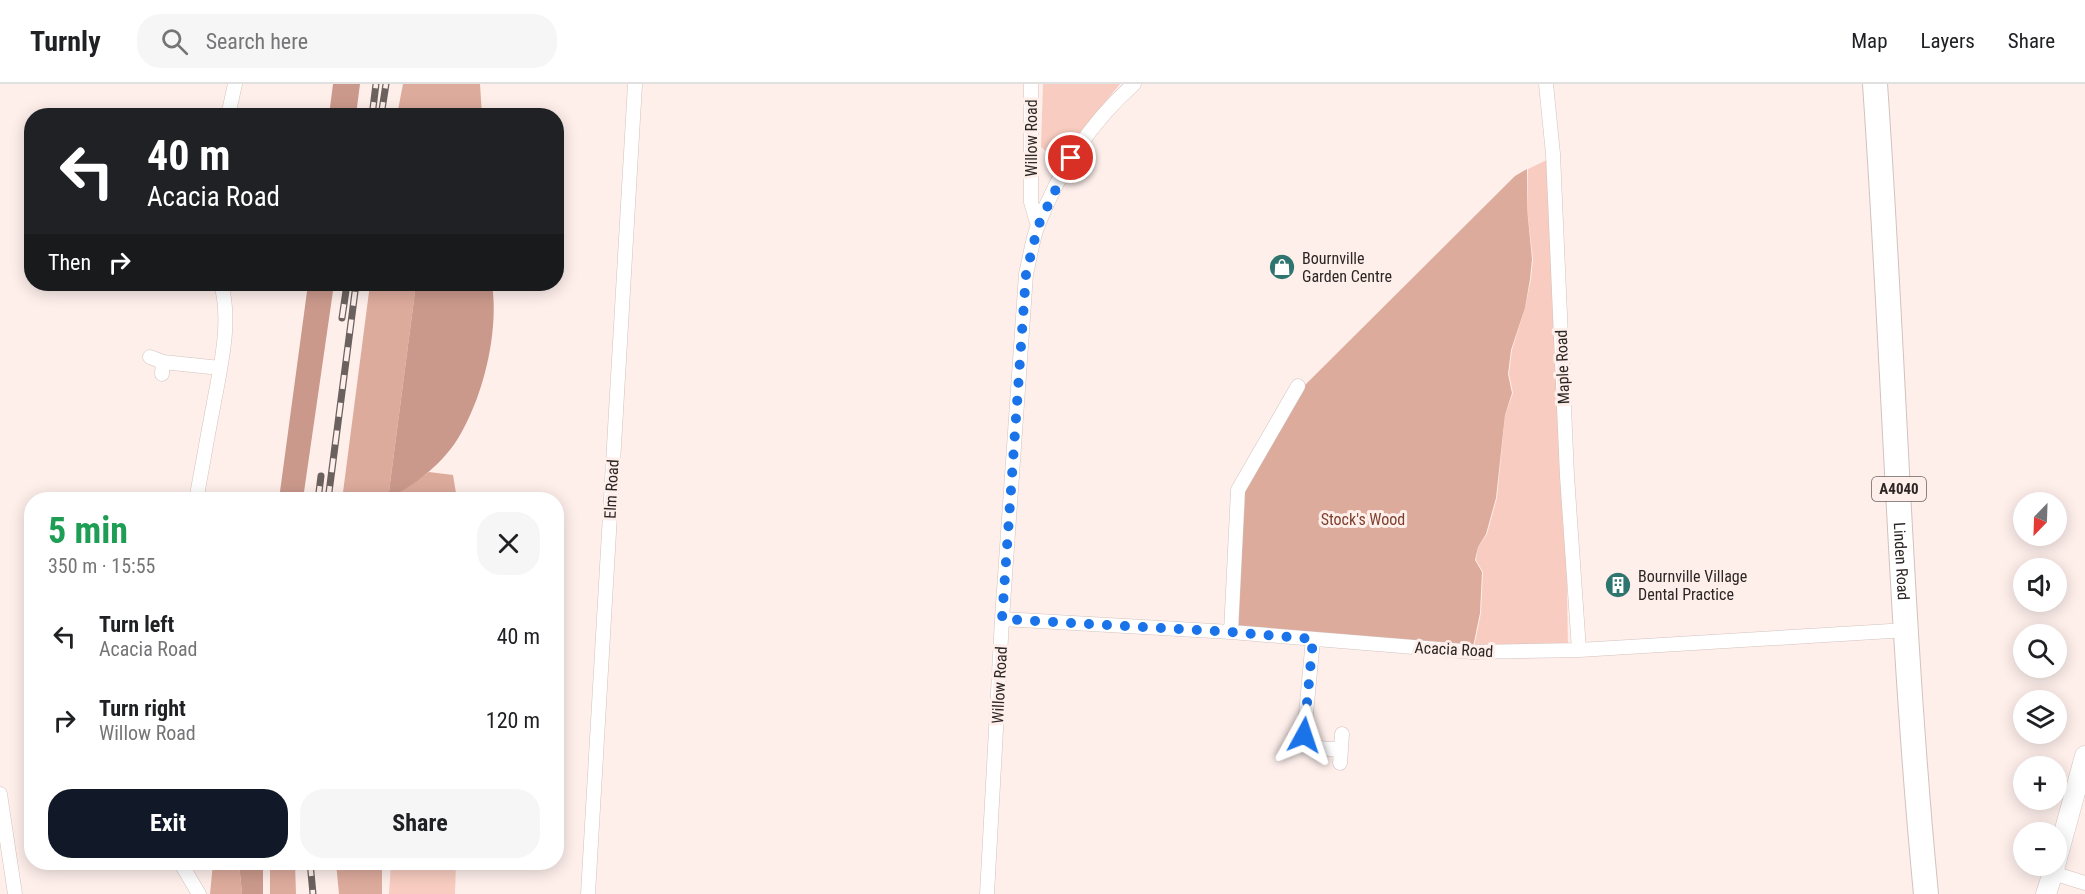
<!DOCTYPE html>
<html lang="en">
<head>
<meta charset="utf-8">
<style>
	body { margin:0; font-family:"Roboto Condensed",sans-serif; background:#f6f6f6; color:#202124; height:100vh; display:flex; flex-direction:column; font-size:22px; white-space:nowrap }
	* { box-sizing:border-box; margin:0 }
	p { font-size:20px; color:#757577 }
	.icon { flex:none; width:33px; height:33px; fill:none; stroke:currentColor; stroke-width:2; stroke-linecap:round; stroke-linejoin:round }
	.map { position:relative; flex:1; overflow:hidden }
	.drawer { position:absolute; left:24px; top:408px; width:540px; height:378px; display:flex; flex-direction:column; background:#fff; border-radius:24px; box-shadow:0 3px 15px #0003 }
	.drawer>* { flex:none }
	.top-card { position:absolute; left:24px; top:24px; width:540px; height:183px; border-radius:24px; box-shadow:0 3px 15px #0003; background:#202124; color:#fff; overflow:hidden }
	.needle { width:39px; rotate:203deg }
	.tools { position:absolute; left:2013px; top:408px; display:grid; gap:12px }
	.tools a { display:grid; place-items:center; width:54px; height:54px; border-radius:50%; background:#fff; box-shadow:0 3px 15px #0003; font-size:30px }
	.pin { position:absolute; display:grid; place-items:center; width:51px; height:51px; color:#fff; margin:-26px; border:3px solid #fff; border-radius:50%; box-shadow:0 2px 6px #0007 }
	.me { position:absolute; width:66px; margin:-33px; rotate:5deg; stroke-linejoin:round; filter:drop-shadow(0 0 4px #0008) }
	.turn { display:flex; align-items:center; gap:21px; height:126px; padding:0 24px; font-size:27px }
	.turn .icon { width:78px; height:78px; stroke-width:2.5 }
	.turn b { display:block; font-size:42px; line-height:51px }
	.then { display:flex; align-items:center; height:57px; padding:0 24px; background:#0003; gap:12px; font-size:22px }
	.round { display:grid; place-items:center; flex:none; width:63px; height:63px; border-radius:24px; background:#f6f6f6 }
	.summary { display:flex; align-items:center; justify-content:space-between; height:102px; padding:0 24px }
	h1 { font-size:36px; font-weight:700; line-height:45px; color:#1e9e55 }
	.button { display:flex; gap:12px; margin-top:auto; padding:12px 24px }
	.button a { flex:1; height:69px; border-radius:24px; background:#111827; color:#fff; font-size:24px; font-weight:700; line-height:69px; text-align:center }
	.button a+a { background:#f6f6f6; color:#202124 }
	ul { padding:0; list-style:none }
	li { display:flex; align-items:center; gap:18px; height:84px; padding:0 24px }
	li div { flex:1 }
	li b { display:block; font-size:22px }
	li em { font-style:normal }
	header { display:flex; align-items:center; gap:36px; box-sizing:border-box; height:84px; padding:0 30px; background:#fff; border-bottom:2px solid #e0e0e0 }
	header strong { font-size:28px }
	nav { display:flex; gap:33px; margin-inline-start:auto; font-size:21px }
	.search { width:420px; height:54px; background:#f6f6f6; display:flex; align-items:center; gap:15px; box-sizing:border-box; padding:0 21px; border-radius:24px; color:#757577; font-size:22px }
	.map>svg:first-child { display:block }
	.green { fill:#f8ccc0 }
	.forest { fill:#ddab9c }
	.water { fill:#ca998b }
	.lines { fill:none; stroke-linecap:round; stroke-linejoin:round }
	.street-casing { stroke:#d3c2bd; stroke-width:15 }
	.secondary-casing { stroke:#d3c2bd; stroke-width:21 }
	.highway-casing { stroke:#d3c2bd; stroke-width:26 }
	.street { stroke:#fff; stroke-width:14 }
	.secondary { stroke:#fff; stroke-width:20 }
	.highway { stroke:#fff; stroke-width:24 }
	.rail-casing { stroke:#6b625f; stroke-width:7 }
	.rail { stroke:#feefeb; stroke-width:4.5; stroke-dasharray:14; stroke-linecap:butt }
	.route { stroke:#1a73e8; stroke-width:10; stroke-dasharray:0 18 }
	.labels { text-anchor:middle; stroke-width:6; stroke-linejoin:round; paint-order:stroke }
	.shield { fill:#feefeb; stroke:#6b6260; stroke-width:1.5 }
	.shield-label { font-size:15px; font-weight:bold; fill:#2c2624 }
	.street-label { font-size:16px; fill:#2c2624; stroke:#feefeb }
	.poi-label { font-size:16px; fill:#2c2624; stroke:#feefeb; text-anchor:start }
	.park-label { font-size:16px; fill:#7e3f2d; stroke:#feefeb }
</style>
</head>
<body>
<header>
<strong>Turnly</strong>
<div class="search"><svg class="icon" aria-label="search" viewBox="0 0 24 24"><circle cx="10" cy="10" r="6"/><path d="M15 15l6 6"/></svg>Search here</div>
<nav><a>Map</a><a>Layers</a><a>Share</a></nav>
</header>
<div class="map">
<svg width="2085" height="810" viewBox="0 0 2085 810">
	<rect width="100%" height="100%" fill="#feefeb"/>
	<path class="green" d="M1043,0h77l-56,68 -14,2 -9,-7z
		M1553,73l12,321 3,167 -94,2 7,-34 2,-41 -7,-12 2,-13 9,-13 10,-36 8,-83 8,-22 -4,-19 3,-24 13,-42 6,-29 2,-20 -6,-50 1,-40z
		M391,779h65l-1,31h-66z"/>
	<path class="forest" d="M403,0h77l2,31h-85z
		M1527,85v39l5,51 -2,20 -5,29 -14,42 -3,24 4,19 -7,22 -9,83 -10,36 -8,13 -3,13 7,12 -2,41 -7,34 -237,-20 8,-135 57,-103 214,-213z
		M370,200h46l-28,215 -46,1z
		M429,388l24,3 4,24 -68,1z
		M213,779h26l3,31h-32z
		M270,779h25l1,31h-26z
		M336,779h46v31h-43z"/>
	<path class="water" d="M333,0h27l-4,31h-27z
		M308,200h26l-31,215h-24z
		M416,200h76c7,47 -8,110 -32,151 -15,27 -46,51 -72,64z
		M239,779h24v31h-21z"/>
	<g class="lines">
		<g class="street-casing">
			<path id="street" d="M1031,0v118l7,24
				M1546,0l7,70 14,322 12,174
				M228,32l7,-32
				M150,273l13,5 -1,12
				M163,278l57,6
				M196,416c6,-31 11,-62 17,-92 7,-40 19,-85 8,-124
				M1002,535l229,13 243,20 105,-2 328,-20
				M1231,548l7,-142 60,-104
				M1313,555l-9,96c10,15 19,14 36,14
				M1340,679l2,-29
				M0,710l15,100
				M180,778l19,32
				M2053,789l32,10
				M588,810l47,-810
				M987,810l15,-275 24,-345c4,-16 6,-34 12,-49 21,-54 53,-103 96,-141"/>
		</g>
		<g class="secondary-casing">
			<path id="secondary" d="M2056,778l29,-106
				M2046,810l9,-28"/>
		</g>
		<g class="highway-casing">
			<g id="highway">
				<path id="s1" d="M1875,0c19,270 25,541 51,810"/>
			</g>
		</g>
		<use href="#street" class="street"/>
		<use href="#secondary" class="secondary"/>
		<use href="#highway" class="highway"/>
		<g class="rail-casing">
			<path id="rail" d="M372,32l4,-32
				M381,32l5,-32
				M342,234l5,-34
				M318,416l3,-24
				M328,416l28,-216
				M310,778l3,32"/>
		</g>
		<use href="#rail" class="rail"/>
	</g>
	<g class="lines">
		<path class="route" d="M1071,74l-33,68 -12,48 -24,345 229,13 82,7 -9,96"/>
	</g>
	<defs>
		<g id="shop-disc" transform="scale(1.35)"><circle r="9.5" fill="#2d756e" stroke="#feefeb"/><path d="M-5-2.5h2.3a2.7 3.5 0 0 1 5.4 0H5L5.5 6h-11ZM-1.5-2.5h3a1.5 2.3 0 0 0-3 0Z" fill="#fff"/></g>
		<g id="building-disc" transform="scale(1.35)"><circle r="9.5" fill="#2d756e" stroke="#feefeb"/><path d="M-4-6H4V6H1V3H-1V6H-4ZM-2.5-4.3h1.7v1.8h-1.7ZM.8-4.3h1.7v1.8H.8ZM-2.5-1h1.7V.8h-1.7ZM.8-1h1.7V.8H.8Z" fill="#fff"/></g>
	</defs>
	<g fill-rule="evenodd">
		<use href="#shop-disc" x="1282" y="183"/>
		<use href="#building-disc" x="1618" y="501"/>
	</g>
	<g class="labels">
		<rect class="shield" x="1872" y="393" width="54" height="24" rx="4.5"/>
		<g class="shield-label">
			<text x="1899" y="410">A4040</text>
		</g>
		<g class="street-label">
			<text transform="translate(1031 54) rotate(-90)" y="6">Willow Road</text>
			<text transform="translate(1562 283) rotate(-92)" y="6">Maple Road</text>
			<text transform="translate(611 405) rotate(-87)" y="6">Elm Road</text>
			<text dy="6" stroke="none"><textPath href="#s1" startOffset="478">Linden Road</textPath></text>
			<text transform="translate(1454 565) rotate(3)" y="6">Acacia Road</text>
			<text transform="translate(999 601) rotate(-87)" y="6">Willow Road</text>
		</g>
		<g class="poi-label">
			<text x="1302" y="180">Bournville<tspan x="1302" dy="18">Garden Centre</tspan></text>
			<text x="1638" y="498">Bournville Village<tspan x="1638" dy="18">Dental Practice</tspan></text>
		</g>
		<g class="park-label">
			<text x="1363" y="441">Stock's Wood</text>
		</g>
	</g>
</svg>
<div class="tools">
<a><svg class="needle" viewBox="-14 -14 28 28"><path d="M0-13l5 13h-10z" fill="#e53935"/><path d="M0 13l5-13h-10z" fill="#757577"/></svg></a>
<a><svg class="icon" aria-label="sound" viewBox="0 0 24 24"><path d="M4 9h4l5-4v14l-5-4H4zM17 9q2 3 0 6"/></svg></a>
<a><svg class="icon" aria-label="search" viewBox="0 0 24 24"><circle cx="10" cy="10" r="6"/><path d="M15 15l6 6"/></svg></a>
<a><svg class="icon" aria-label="layers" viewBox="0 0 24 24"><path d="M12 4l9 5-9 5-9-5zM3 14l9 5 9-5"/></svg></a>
<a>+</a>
<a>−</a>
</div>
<div class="pin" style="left:1071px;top:74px;background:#d93025"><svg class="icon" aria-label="arrive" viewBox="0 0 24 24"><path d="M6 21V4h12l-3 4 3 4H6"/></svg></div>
<svg class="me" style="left:1304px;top:651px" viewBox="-20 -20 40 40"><path d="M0-17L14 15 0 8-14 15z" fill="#1a73e8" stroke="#fff" stroke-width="4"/></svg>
<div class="top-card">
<div class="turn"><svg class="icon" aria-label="left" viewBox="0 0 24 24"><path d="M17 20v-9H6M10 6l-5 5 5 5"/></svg><div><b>40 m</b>Acacia Road</div></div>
<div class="then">Then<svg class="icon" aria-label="right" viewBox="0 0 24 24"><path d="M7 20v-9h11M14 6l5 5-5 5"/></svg></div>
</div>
<section class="drawer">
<div class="summary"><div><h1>5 min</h1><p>350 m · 15:55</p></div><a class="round"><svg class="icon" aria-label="close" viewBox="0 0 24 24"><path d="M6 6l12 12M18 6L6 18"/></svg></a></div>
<ul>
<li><svg class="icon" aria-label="left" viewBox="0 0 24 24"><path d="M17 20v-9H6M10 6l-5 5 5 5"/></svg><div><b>Turn left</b><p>Acacia Road</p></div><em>40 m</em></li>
<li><svg class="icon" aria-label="right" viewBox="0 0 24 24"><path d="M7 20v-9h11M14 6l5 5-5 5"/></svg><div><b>Turn right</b><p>Willow Road</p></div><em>120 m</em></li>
</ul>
<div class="button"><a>Exit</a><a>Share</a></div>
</section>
</div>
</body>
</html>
